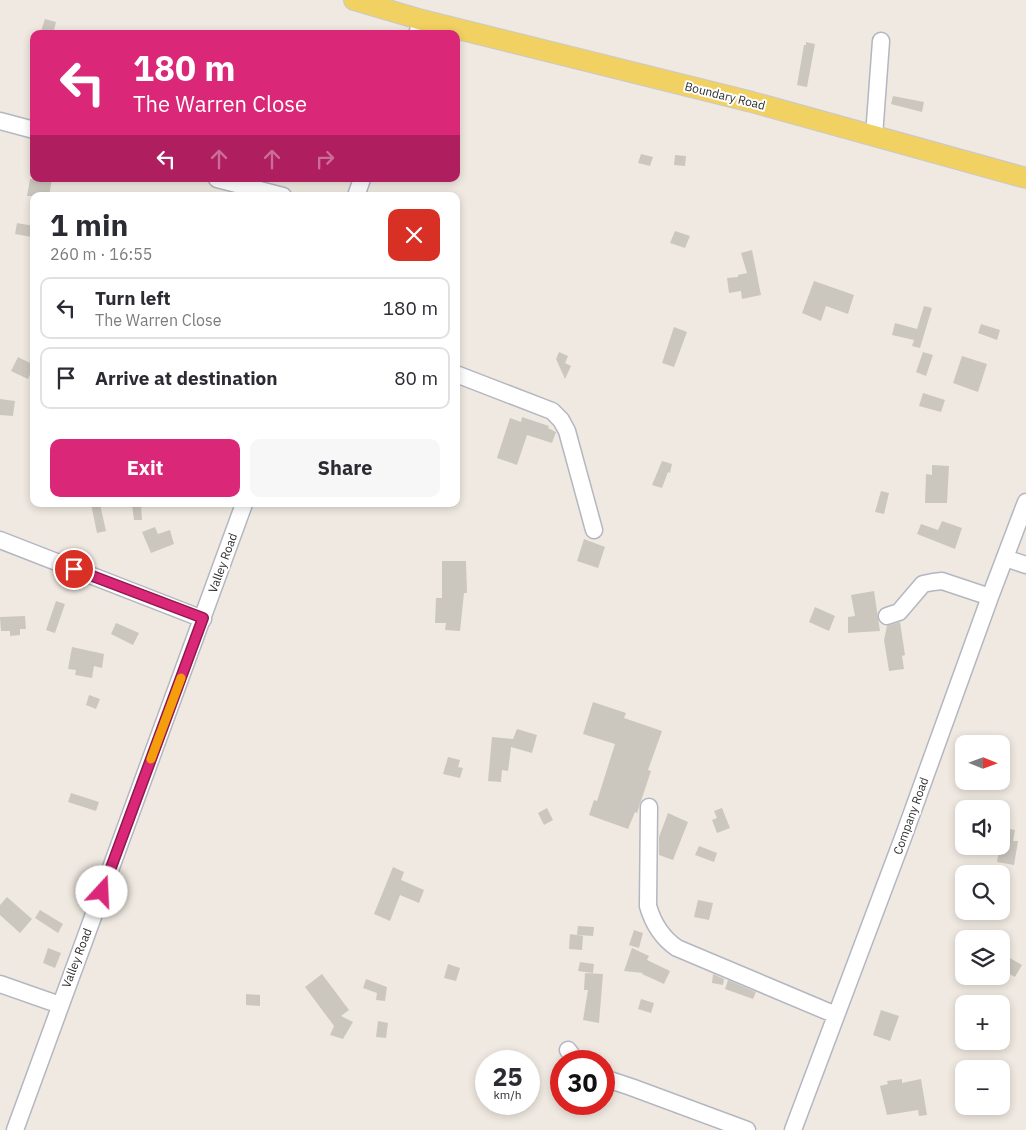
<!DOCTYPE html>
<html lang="en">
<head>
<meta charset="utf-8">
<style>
	body { margin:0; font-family:"IBM Plex Sans",sans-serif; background:#f7f7f7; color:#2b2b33; height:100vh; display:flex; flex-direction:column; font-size:19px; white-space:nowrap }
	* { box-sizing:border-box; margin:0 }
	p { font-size:16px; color:#7c7c81 }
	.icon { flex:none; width:28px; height:28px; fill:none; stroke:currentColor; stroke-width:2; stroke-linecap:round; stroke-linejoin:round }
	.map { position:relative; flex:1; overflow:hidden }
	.side { position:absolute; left:30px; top:192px; width:430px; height:315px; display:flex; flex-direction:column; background:#fff; border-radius:10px; box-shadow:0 2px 8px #0003 }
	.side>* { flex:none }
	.banner { position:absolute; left:30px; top:30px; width:430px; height:152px; border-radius:10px; box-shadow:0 2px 8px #0003; background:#db2777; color:#fff; overflow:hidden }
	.needle { width:32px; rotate:91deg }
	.buttons { position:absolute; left:955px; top:735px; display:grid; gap:10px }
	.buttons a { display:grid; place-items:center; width:55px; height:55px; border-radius:10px; background:#fff; box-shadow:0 2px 8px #0003; font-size:25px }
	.speed { position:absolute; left:475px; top:1050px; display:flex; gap:10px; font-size:25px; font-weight:700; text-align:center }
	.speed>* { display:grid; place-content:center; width:65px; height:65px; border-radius:50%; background:#fff; box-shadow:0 2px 8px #0003; line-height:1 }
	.speed small { font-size:12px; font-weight:400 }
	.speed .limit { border:8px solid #d22; background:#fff; color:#111 }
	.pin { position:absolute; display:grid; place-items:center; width:42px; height:42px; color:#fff; margin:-21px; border:2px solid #fff; border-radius:50%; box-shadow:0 1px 5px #0007 }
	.me { position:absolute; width:55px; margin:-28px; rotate:20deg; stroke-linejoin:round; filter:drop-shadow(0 0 4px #0008) }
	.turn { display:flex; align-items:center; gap:18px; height:105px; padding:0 20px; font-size:22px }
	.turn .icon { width:65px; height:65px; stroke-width:2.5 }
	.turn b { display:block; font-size:35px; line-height:42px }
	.lanes { display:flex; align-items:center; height:48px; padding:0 20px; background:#0003; justify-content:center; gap:25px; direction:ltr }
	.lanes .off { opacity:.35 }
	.round { display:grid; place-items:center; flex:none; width:52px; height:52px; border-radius:10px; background:#f7f7f7 }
	.overview { display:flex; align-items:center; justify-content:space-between; height:85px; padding:0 20px }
	h1 { font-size:30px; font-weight:700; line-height:38px }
	.button { display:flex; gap:10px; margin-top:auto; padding:10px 20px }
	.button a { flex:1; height:58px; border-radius:10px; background:#db2777; color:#fff; font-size:20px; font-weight:700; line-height:58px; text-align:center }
	.button a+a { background:#f7f7f7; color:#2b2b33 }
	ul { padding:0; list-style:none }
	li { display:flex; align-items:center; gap:15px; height:62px; margin:0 10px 8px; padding:0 10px; border:2px solid #e1e1e2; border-radius:10px }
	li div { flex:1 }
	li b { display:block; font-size:19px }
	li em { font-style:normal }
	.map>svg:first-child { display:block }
	.building { fill:#cbc7bf }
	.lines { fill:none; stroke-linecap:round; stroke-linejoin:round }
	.minor-casing { stroke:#b4b7c1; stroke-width:19 }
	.major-casing { stroke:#c9c9c9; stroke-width:22 }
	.minor { stroke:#fff; stroke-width:16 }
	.major { stroke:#f2d163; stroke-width:20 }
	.route-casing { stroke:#8e194d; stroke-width:12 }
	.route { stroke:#db2777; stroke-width:9 }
	.slow { stroke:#f59e0b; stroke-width:9 }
	.labels { text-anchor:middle; stroke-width:4; stroke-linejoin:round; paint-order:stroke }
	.street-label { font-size:12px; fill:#2e2e2e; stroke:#fff }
</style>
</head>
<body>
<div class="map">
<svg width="1026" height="1130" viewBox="0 0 1026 1130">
	<rect width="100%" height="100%" fill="#efe9e1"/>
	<path class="building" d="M45,19l11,3 -3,12 -12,-3z
		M806,42l9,2 -8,43 -10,-2 7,-40h2z
		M893,96l31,6 -2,10 -31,-8z
		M641,154l12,3 -3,9 -12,-3z
		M675,155l11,1 -1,10 -11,-1z
		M30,179h22l-3,17h-22z
		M17,223l17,3 -2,11 -17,-3z
		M675,231l15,5 -5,12 -15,-5z
		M752,250l9,45 -19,4 -1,-8 -12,2 -2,-15 11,-1v-2l9,-2 -6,-20z
		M814,281l40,14 -6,19 -22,-8 -5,15 -19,-8z
		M924,306l8,2 -12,40 -8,-2 2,-6 -22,-5 3,-12 22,6z
		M981,324l19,6 -3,10 -19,-7z
		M674,327l13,5 -13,35 -12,-4z
		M559,352l9,4 -3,7 6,3 -6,13 -9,-20z
		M923,352l10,3 -7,21 -10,-4z
		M962,356l25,8 -9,28 -25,-9z
		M18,357l16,8 -6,14 -17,-8z
		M923,393l22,7 -4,12 -22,-6z
		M0,399l15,2 -2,15 -13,-1z
		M522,417l27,9 -1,2 8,4 -4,11 -25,-8 -10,30 -20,-7 13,-40 11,4z
		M662,461l10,3 -2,9 -2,-1 -6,16 -10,-3z
		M932,465l17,1 -2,37h-22l1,-29 6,1z
		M881,491l8,2 -5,21 -9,-2z
		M91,504h9l6,27 -9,2z
		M132,504h9l1,16h-8z
		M942,521l20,7 -7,21 -38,-15 4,-10 17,6z
		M155,527l3,7 12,-4 4,14 -23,9 -9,-21z
		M584,539l21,8 -7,21 -21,-7z
		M442,561h24l1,32h-3l-4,38 -15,-1 1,-7h-11l1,-25h6z
		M874,591l6,40 -32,2v-16l7,-1 -4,-21z
		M56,601l9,3 -10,29 -9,-3z
		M815,607l20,9 -6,15 -20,-9z
		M25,616l1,13h-6v6l-10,1v-5h-9l-1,-14z
		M900,622l5,33 -3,1 2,13 -15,2 -5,-31 3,-14z
		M116,623l23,10 -6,12 -22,-11z
		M72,647l32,7 -2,14 -8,-2 -2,12 -17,-3 1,-5 -8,-1z
		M89,695l11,4 -4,10 -10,-4z
		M593,702l33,11 -2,5 38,13 -14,39 3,1 -14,42 -2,-1 -7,17 -39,-14 5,-15 3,1 18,-57 -32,-10z
		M517,729l20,6 -5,18 -21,-6 -3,24 -6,-1 -1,12 -13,-1 4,-44 21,2z
		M448,757l12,3 -2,7 5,1 -3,10 -17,-4z
		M71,793l28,9 -3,9 -28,-9z
		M547,808l6,12 -9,5 -6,-12z
		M722,808l8,20 -13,5 -5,-13 5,-2 -3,-7z
		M668,813l20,9 -15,38 -14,-5v-18z
		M1003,828l12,2 -2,11h5l-4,24 -17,-3 3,-16h1z
		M699,846l18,7 -3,9 -19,-7z
		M393,867l11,5 -3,8 23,10 -5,13 -19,-8 -10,26 -16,-7z
		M7,897l25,22 -12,14 -20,-18v-10z
		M698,900l15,3 -4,17 -15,-3z
		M40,910l23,14 -5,9 -23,-15z
		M578,926l16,1 -1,9 -16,-1z
		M634,930l9,3 -4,15 -10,-3z
		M570,934l13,2 -1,14 -13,-1z
		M48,948l13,5 -6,15 -12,-5z
		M632,948l17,8 -2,4 23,11 -6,13 -22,-10 1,-1 -19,-2z
		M1001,953l21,12 -7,12 -14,-8z
		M580,962l14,2 -1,9 -15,-2z
		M448,964l12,4 -4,13 -12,-3z
		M585,973l18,1 -4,49 -16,-3 5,-30h-4z
		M322,974l27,36 -8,6 12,6 -10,17 -13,-4 4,-9 -29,-39z
		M713,974l11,5 -1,6 -11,-2z
		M366,979l21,8 -2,14 -9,-1 1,-7 -14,-5z
		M728,980l28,12 -3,7 -28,-10z
		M246,994l14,1v11l-14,-1z
		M641,999l13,4 -3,10 -13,-4z
		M881,1010l18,6 -9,25 -17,-6z
		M378,1021l10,2 -2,15 -10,-1z
		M902,1079v4l19,-4 6,36 -8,1 -1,-6 -31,5 -7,-29 8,-2 -1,-3z"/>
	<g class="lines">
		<g class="minor-casing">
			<path id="minor" d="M417,34l5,-14
				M0,121l34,9
				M874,136l7,-95
				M217,179l66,17
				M356,196l6,-17
				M456,374l96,37 9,9 6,11 27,99
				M0,540l203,79
				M1005,558l21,7
				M887,616l12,-4 24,-28 10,-2 9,-1 48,16
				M649,807l-1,99c5,17 14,32 29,42l159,67
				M0,984l60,21
				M568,1050l8,11
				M604,1078l27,9 116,43
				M15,1130l229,-626
				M793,1130l111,-295 86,-238 36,-95"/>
		</g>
		<g class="major-casing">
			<path id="major" d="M354,0l68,20 330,82 274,76"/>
		</g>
		<use href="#minor" class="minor"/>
		<use href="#major" class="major"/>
	</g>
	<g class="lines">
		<g class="route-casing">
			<path id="route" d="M74,569l129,49 -101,274"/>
		</g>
		<use href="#route" class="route"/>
		<path class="slow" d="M151,759l30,-81"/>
	</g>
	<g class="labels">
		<g class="street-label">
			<text transform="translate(725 96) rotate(14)" y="4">Boundary Road</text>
			<text transform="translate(223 563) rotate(-70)" y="4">Valley Road</text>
			<text transform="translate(911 816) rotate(-70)" y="4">Company Road</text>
			<text transform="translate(77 958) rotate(-69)" y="4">Valley Road</text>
		</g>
	</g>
</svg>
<div class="buttons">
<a><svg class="needle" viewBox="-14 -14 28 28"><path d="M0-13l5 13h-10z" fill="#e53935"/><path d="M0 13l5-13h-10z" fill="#7c7c81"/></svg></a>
<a><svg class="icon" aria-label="sound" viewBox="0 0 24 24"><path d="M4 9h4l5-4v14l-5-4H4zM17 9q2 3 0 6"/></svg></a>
<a><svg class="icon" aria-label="search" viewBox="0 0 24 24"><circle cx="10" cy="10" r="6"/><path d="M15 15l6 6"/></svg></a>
<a><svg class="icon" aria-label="layers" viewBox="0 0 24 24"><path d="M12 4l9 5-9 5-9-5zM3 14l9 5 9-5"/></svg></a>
<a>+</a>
<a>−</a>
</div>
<div class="speed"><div>25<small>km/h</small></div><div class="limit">30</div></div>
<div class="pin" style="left:74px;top:569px;background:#d93025"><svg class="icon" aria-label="arrive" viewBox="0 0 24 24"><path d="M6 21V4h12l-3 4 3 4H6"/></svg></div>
<svg class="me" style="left:102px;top:892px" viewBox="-20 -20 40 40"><circle r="19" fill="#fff"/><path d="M0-13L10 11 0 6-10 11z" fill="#db2777"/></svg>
<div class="banner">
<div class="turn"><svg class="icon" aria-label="left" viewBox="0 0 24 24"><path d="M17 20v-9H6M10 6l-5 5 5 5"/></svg><div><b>180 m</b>The Warren Close</div></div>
<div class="lanes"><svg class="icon" aria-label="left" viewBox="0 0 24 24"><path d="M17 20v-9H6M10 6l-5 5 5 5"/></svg><svg class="icon off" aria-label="ahead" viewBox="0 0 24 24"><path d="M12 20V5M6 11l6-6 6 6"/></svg><svg class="icon off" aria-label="ahead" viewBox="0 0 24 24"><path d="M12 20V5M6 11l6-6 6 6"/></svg><svg class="icon off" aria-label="right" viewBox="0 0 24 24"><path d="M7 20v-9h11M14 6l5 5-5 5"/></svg></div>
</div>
<section class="side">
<div class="overview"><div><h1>1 min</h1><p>260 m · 16:55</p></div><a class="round" style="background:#d93025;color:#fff"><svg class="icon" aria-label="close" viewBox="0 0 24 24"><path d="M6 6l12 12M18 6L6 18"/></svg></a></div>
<ul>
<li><svg class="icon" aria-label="left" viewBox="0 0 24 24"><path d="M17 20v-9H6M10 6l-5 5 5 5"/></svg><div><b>Turn left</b><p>The Warren Close</p></div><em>180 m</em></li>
<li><svg class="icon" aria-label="arrive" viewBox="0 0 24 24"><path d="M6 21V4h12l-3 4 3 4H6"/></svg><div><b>Arrive at destination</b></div><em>80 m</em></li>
</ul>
<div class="button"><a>Exit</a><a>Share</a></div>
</section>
</div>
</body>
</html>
